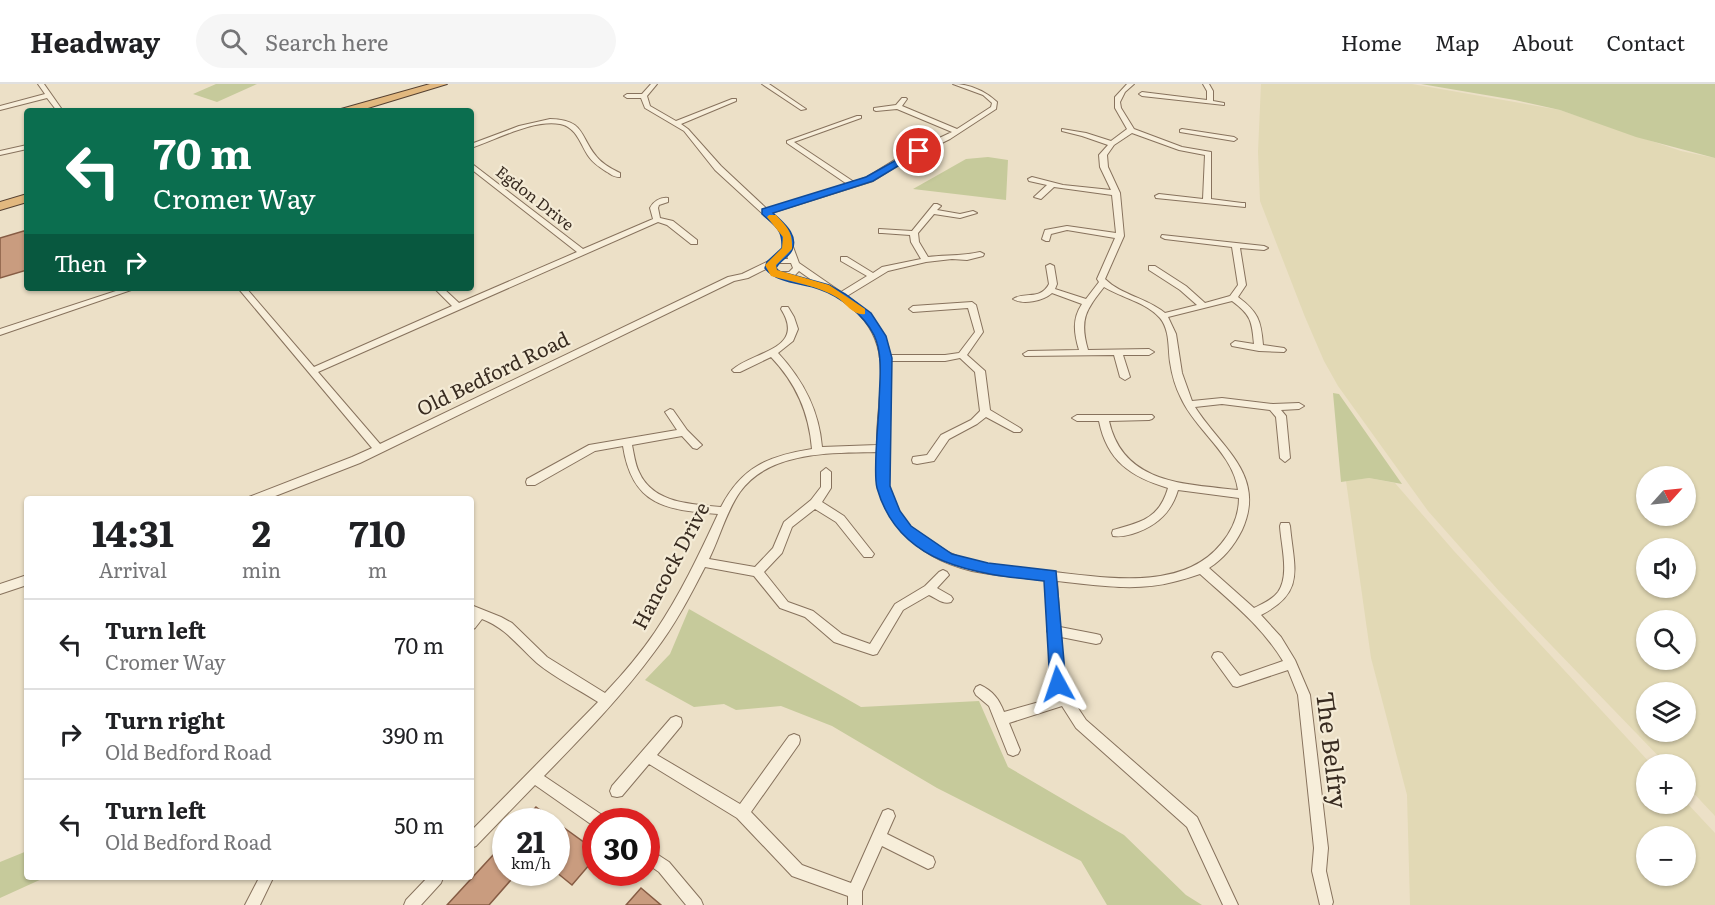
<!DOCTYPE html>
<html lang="en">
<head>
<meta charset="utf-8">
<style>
	body { margin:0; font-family:Literata,serif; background:#f6f6f6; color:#202124; height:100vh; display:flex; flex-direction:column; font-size:22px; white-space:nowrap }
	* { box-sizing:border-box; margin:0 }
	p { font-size:20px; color:#757577 }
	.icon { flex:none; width:33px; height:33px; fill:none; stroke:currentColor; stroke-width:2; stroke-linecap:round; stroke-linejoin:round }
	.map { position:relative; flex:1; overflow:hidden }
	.drawer { position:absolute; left:24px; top:412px; width:450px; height:384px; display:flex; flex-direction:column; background:#fff; border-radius:6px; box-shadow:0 2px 4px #0004 }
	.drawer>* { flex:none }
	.banner { position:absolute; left:24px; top:24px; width:450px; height:183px; border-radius:6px; box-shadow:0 2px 4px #0004; background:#0b6e4f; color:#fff; overflow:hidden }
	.needle { width:39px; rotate:63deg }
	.tools { position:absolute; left:1636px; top:382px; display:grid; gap:12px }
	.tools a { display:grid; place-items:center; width:60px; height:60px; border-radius:50%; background:#fff; box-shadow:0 2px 4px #0004; font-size:30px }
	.speed { position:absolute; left:492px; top:724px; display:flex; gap:12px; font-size:30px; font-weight:700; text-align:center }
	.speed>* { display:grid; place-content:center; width:78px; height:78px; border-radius:50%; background:#fff; box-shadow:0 2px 4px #0004; line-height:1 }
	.speed small { font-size:15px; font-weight:400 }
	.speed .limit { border:9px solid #d22; background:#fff; color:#111 }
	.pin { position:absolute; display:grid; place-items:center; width:51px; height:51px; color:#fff; margin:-26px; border:3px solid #fff; border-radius:50%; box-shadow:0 2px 6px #0007 }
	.me { position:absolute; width:66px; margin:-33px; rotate:355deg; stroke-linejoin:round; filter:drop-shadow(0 0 4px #0008) }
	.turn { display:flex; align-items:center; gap:21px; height:126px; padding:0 30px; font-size:27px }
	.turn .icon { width:78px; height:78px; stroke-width:2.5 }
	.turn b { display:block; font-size:42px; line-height:51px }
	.then { display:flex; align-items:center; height:57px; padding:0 30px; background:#0003; gap:12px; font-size:22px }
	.eta { display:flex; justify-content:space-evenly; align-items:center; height:102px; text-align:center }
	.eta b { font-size:36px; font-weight:700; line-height:42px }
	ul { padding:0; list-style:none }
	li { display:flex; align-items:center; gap:18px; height:90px; padding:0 30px; border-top:2px solid #e0e0e0 }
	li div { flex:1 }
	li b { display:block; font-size:22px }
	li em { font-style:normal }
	header { display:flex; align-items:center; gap:36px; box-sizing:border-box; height:84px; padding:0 30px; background:#fff; border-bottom:2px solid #e0e0e0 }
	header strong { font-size:28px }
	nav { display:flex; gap:33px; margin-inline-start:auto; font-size:21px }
	.search { width:420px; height:54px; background:#f6f6f6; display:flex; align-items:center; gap:15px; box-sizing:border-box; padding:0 21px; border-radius:33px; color:#757577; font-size:22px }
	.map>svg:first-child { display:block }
	.farmland { fill:#e2d9b5; fill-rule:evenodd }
	.green { fill:#c6ca9b }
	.building { fill:#c99c7f; stroke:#865c44; stroke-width:1.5 }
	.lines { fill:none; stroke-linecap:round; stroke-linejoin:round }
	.minor-casing { stroke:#87725d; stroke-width:2 }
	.trunk-casing { stroke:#564131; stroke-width:2 }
	.minor { fill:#f7eeda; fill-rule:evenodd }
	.trunk { fill:#e2b87f; fill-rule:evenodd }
	.route { fill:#1a73e8; stroke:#114b97; stroke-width:1.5 }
	.slow { fill:#f59e0b }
	.labels { text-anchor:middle; stroke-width:4.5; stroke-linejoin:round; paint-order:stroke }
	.far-street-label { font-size:16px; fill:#382b20; stroke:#f4ebd6 }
	.street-label { font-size:20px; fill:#382b20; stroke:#f4ebd6 }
	.near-street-label { font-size:24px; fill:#382b20; stroke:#f4ebd6 }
</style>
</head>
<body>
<header>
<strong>Headway</strong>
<div class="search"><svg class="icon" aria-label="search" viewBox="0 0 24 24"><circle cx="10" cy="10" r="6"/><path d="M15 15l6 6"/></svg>Search here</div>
<nav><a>Home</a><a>Map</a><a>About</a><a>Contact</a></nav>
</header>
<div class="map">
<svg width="1715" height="821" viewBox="0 0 1715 821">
	<rect width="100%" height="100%" fill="#ece0c7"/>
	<path class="farmland" d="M1261,0h151l148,26 121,41 34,7v658l-29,-31v-20h-19l-168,-174 -71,-80 -90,-125 -14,-25 -19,-44 -45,-116 -2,-49zM1647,393h39v39h-39zM1647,465h39v39h-39zM1647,537h39v39h-39zM1647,609h39v39h-39z
		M1369,394l26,5 59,68 198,214h-5v39h39v-2l29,31v72h-305l-3,-110 -36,-137 -25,-177zM1647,753h39v39h-39z"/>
	<path class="green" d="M216,0h41l-40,18 -24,-8z
		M1421,0h294v74l-79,-21 -76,-27 -45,-10z
		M988,73l20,3 -2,40 -93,-11 53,-30z
		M1333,309l6,1 63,90 -33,-6 -28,4z
		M689,525l172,98 118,-6 29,66 116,68 62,60 16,10h-95l-26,-44 -144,-73 -105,-62 -51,-20 -45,4 -12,-6 -30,3 -49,-27 25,-26z
		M27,767v27h17l-44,20v-36z"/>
	<path class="building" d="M27,146v40l-27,8v-40z
		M536,723l20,15h-34z
		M556,738l40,29v6l-24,28 -16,-13z
		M506,757v32h11l-28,32h-42z
		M641,804l20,17h-35z"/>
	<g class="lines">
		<g class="minor-casing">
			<path id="minor" d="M38,0h6l19,27h-6l-10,-13 -47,12v-4l45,-12z
				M651,0h6l-10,12 3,10 26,15 56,-22h4v2l-55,23 7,5 33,37 46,43 80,-25 -60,-41v-2l70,-25h4v2l-67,24 60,40 13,-5 34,-21 51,-24 -55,-23 -21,2 -2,-1v-2l22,-3 6,-7h4l1,1 -5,7 55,23 34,-22 1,-4 -9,-8 -30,-11c17,0 32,7 44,18l-1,7 -46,30 -43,21 -34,21 -102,32 15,15 13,35 42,29 26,-16 -26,-15v-4h6l26,16 9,-6 39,-8 -10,-17 -1,-7 -28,-2h-3v-4l33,2 22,-27h3l4,2 -4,4 23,4 13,-3 4,2 -17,5 -26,-4 -16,19 1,9 9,15c18,-2 35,-1 52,-5l4,2 -1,2 -16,4 -15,-1 -26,3 -38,9 -41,25c21,15 39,33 43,59h55l14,-2 16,-21 -7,-24 -55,4 -4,-3 4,-3 59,-4 4,3 7,27 -16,23 18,16 5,39 30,18 2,2 -2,2h-6l-28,-15 -9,7 -28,15 -15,22 -17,3 -4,-1 -1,-3 1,-3 14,-2 14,-20 30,-15 9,-9 -5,-39 -15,-14 -15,3h-55c2,47 -15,109 9,152 6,10 16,18 26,25 41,31 80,28 129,34 54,6 129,19 167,-28 11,-13 18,-29 18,-46l-61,-8c-7,24 -23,37 -46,44 -7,2 -12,3 -19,2l-1,-3 1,-3c28,-8 46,-11 55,-42 -37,-11 -61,-27 -69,-67h-22l-5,-3 5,-3h75l2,2 -2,2 -3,1 -40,1c14,63 76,63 129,69 -5,-37 -42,-59 -57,-92 -6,-12 -9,-23 -11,-36 -2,-14 0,-32 -10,-44 -14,-16 -38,-20 -56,-31 -18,23 -25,32 -16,63l61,-1 5,3 -5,3h-26l7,22 -5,3 -5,-3 -6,-22 -89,1 -2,-2 5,-3 51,-1c-5,-17 -7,-31 3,-46l-30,-11c-9,8 -29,12 -39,6 12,-8 27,2 36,-15l-3,-18 4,-2 4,2 3,18 -2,5 31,10 13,-17 -2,-3 18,-41 -48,-8 -16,4 -2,7h-3l-4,-2 3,-9 22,-4 49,7 -4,-38 -58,-8 -13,12 -7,-2 13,-12 -18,-4 -1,-2 4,-2 31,8 48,5 -11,-23 -1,-12 9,-10 -26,-9 -20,-5v-2l24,4 25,8 16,-12 -12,-21v-11l12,-13h7l-9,8 -5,10 1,6 13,21 48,18 29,5v47l31,4h3v4l-89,-9 -1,-2 4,-2 44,5 2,-44 -26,-5 -47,-17 -18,12 -7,10 1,12 12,26 4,43 -19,43c16,16 42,19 60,34l32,-8 -17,-15 -31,-20v-4h6l31,20 19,17 25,-7 8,-11 -6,-38 -67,-8 -4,-2 1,-2 102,11 4,2 -4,2 -24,-2 6,37 -8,12c20,15 23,23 25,48l21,3 2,2 -2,2 -25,-1 -27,-5 -1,-2 4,-3 19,3c-2,-23 -3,-29 -22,-43l-64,16 8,17 6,39 10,28 30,-3 51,6 26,-1 5,3 -5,3 -18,1 5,6 4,42 -5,4 -5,-4 -4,-41 -6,-7 -48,-6 -27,3c26,41 72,68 47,123 -8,16 -19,29 -33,38l45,40c8,-4 18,-8 24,-16 12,-17 3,-47 2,-66l1,-3h8l1,3c4,43 16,66 -29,89l20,22 14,23 15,35 18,153 -2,23 7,31 -1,3h-12l-8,-34 2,-23 -16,-153 -10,-25 -51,17 -4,-1 -21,-29 2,-4 4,-1 4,1 18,23 43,-15c-21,-35 -53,-60 -83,-87 -9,3 -18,6 -27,8 -37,10 -78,3 -116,-1l3,46 36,7 4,1 2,4 -2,4 -4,1 -35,-7 3,47 6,12 16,24 111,97 41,88h-15l-36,-78 -111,-99 -14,-22 -53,17 11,27 -2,4 -5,2 -5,-2 -19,-48 -13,-11 -2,-4 2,-4 4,-2c13,6 19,14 24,27l53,-15 -5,-13 -3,-49 -2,-4 1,-3 -2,-48c-25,-3 -50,-4 -74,-9 -63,-15 -95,-56 -95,-119 -45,1 -108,-1 -137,40 -14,20 -20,45 -31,67l46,8 18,-19 11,-26 27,-22 10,-13v-15l5,-4 5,4v16l-9,14 22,14 30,38 -2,3h-8l-28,-35 -21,-13 -23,18 -10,26 -18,19 24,30 25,9 29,23 28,10 25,-40 30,-18 14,-14 4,-2 4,2 2,3 -12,13 14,8 2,3 -2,3c-8,3 -15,-4 -22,-7l-26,15 -26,44 -4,1 -39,-13 -29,-25 -25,-9 -26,-32 -49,-9c-15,29 -30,58 -50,84 -33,45 -72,85 -111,125l61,41 2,5h-11l-1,5 -60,-42 -59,61 -5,2v-17l127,-129c-20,-13 -43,-24 -61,-39 -18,-16 -31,-35 -55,-44l-7,9 -4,2v-25l30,12 11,6 35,34 58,36c18,-19 35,-39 50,-61 25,-37 44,-77 63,-118 -53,-4 -86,-9 -95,-68l-28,5 -60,34h-8l-1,-3 1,-3 62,-34 88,-15 -12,-18 5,-3 3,1 14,20 15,15 -5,4 -4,-1 -11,-12 -50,9c2,9 3,19 7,27 14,32 53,32 82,35 21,-41 48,-51 91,-58 -3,-37 -16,-66 -41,-92l-31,15h-6l-2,-2c21,-19 75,-20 49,-61l1,-2h6l6,10 4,12 -5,12 -15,12c25,27 41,57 44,94l55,-2c-1,-53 21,-101 -28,-140 -16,-12 -34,-22 -50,-34l-5,5 -16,1 -12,-8 -18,9 -14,3 -374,182 -95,37h-17l1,-3 103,-40 20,-9 -134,-160h8l68,79 138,-61 -18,-18h9l16,15 118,-51 -106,-83v-6l112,86 70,-30 -3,-11c3,-6 10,-11 18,-10v4l-9,3 -1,3 2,10 13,3 24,19v4h-6l-24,-19 -9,-3 -340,150 62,72 348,-167 14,-3 31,-15h15l-7,-26 -6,-8 -60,-55 -31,-39 -39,-23 -4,-10h-14l-3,-2 3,-2h15zM777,179h14l2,5 -4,4h-9l-6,-5z
				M762,0h7l37,25 -5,1z
				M1203,0h6l4,7v10l11,2v2l-82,-9 -3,-2 3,-2 65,8v-9z
				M550,35c35,1 29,16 46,37 6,8 16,13 24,17v4c-6,0 -8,-2 -13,-5 -6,-4 -13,-8 -18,-15 -8,-11 -12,-30 -29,-33 -27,-5 -64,16 -89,24v-4l48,-18z
				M1182,45l52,8 3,2 -3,2 -54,-9v-2z
				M27,61v4l-27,6v-4z
				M125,204h12l-137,47v-6z
				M27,491v10l-27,9v-10z
				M676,632l5,2 1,4 -1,4 -24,29 83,49 49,-68 5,-2 5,2 1,4 -1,4 -48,68 51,53 49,18 32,-72 5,-2 5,2 2,5 -8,18 46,23 2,5 -2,5 -5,2 -46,-23 -20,45v14h-14v-9l-56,-20 -55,-58 -88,-54 -27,32 -5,1 -5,-1 -2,-5 2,-5 59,-68z
				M646,763l23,15 32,38 2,5h-17l-27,-33 -13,-9z
				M259,794h14l-13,27h-15z
				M427,794h16l-2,5 -20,22h-17l2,-5z"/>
		</g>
		<g class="trunk-casing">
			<path id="trunk" d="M430,0h17l-89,27h-19l2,-2z
				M27,110v8l-27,8v-8z"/>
		</g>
		<use href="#minor" class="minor"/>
		<use href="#trunk" class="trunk"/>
	</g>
	<path class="route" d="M916,65l7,2 -50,30 -100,32c9,9 26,21 19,37 -3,7 -13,11 -16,18l2,3 51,14 16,9 26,19 15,23 6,22 -2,128 10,25 11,15 41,28 36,9 68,8 10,113 -2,5 -6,2 -6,-2 -2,-5 -6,-103c-67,-7 -145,-15 -167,-93 -4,-15 1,-63 2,-81 0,-23 5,-51 -5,-72 -10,-20 -34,-39 -55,-46 -17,-6 -43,-6 -54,-21l2,-6 15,-14c1,-19 -7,-22 -20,-34v-5l104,-32z"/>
	<path class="slow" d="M769,131h7c11,12 17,17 16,34l-16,16 1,5 52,15 36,24v5c-11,2 -19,-10 -27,-16 -20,-12 -45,-16 -67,-22l-6,-11 17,-17 1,-11 -16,-20z"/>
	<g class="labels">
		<g class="far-street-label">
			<text transform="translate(535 114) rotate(38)" y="6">Egdon Drive</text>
		</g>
		<g class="street-label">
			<text transform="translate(493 290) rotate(-26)" y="7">Old Bedford Road</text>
			<text transform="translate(671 482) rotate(-62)" y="7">Hancock Drive</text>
		</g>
		<g class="near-street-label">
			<text transform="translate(1331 666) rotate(83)" y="8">The Belfry</text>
		</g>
	</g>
</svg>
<div class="tools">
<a><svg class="needle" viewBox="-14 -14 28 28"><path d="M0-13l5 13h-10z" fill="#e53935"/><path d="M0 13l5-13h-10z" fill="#757577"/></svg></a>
<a><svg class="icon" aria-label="sound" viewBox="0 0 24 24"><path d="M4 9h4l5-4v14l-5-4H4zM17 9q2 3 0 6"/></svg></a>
<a><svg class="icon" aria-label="search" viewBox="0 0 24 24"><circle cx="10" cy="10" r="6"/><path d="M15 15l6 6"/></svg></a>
<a><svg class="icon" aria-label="layers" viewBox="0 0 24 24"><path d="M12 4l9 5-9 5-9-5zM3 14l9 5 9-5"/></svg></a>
<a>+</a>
<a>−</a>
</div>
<div class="speed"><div>21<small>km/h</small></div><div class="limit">30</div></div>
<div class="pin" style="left:919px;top:67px;background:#d93025"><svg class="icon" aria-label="arrive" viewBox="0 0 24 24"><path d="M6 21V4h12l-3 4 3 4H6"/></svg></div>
<svg class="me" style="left:1058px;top:600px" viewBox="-20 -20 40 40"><path d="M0-17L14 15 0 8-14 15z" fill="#1a73e8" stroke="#fff" stroke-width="4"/></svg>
<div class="banner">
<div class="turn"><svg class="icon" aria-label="left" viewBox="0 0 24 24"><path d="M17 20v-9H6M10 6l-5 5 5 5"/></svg><div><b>70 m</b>Cromer Way</div></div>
<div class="then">Then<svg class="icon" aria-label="right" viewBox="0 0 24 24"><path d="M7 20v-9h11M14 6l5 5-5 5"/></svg></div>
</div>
<section class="drawer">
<div class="eta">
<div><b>14:31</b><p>Arrival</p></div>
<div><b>2</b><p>min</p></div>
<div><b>710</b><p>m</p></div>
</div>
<ul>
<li><svg class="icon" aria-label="left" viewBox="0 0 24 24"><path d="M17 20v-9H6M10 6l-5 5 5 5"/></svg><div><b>Turn left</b><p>Cromer Way</p></div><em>70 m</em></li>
<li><svg class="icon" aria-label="right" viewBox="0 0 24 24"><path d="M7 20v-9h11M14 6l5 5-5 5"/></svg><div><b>Turn right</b><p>Old Bedford Road</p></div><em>390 m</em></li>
<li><svg class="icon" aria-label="left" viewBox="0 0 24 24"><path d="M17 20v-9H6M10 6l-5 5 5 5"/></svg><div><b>Turn left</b><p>Old Bedford Road</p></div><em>50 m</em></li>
</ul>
</section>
</div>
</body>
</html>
